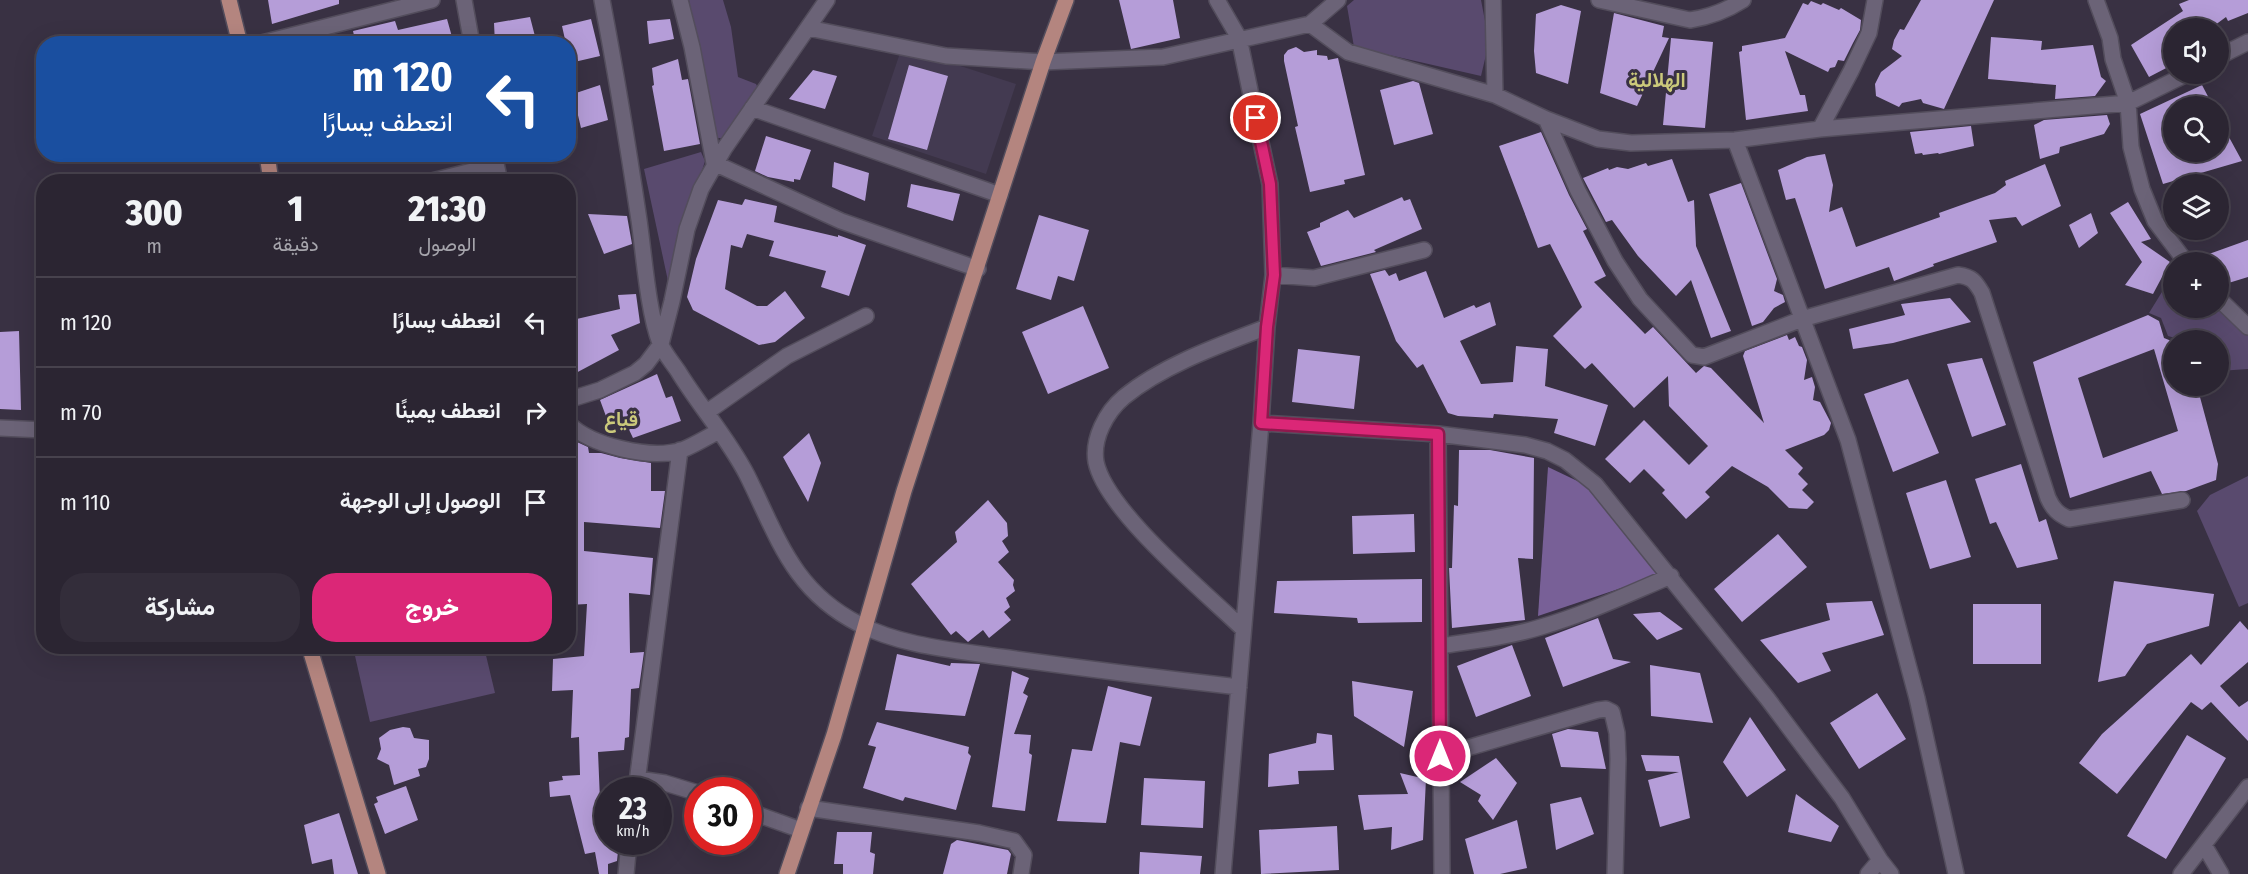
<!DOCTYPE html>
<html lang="ar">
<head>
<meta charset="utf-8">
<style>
	body { margin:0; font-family:"Fira Sans Condensed",Vazirmatn,sans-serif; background:#332d3a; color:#f1f3f6; direction:rtl; height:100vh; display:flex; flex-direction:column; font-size:22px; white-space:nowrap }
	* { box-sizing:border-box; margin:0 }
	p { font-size:20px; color:#a6a5ac }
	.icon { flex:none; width:33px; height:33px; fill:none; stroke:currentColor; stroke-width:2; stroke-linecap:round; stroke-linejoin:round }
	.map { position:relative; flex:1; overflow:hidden; direction:ltr }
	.sheet { position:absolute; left:36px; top:174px; width:540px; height:480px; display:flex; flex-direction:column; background:#2b2532; border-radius:24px; box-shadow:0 6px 24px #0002,0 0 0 2px #47424d; direction:rtl }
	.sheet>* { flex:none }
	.banner { position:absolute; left:36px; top:36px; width:540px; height:126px; border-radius:24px; box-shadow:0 6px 24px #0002,0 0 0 2px #47424d; direction:rtl; background:#1a4fa0; color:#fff; overflow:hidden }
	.controls { position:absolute; left:2163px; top:18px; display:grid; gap:12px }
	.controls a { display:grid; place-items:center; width:66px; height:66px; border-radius:50%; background:#2b2532; box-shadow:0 6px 24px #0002,0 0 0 2px #47424d; font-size:30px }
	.speed { position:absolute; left:594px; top:777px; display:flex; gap:12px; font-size:30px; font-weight:700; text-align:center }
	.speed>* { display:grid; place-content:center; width:78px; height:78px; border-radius:50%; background:#2b2532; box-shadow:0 6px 24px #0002,0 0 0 2px #47424d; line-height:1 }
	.speed small { font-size:15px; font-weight:400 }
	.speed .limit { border:9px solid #d22; background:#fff; color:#111 }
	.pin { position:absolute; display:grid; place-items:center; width:51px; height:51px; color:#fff; margin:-26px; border:3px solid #fff; border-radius:50%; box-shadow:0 2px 6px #0007 }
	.me { position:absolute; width:66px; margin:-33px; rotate:0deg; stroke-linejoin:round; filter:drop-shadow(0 0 4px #0008) }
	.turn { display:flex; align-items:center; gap:21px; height:126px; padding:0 24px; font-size:27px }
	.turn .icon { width:78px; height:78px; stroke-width:2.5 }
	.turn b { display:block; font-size:42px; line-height:51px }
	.eta { display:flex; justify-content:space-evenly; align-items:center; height:102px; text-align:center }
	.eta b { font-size:36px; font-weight:800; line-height:42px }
	.primary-button { display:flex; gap:12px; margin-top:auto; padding:12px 24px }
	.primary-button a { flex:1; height:69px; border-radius:24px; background:#db2777; color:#fff; font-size:24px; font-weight:800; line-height:69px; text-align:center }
	.primary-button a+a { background:#332d3a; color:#f1f3f6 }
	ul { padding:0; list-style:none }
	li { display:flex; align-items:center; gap:18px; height:90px; padding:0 24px; border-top:2px solid #47424d }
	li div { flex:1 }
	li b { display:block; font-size:22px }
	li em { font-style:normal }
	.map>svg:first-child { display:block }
	.built { fill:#433a51 }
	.green { fill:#594a6e }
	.forest { fill:#786097 }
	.building { fill:#b59dd8; fill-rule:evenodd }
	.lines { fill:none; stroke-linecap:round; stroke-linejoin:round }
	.minor-casing { stroke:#534d5c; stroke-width:18 }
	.major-casing { stroke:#534d5c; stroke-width:18 }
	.minor { stroke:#6b6377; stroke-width:15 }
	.major { stroke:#b4857f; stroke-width:15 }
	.route-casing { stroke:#8e194d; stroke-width:15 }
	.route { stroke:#db2777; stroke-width:10 }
	.labels { text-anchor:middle; stroke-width:6; stroke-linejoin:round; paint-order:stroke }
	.quarter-label { font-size:20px; font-weight:bold; fill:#cbc97b; stroke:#393143 }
</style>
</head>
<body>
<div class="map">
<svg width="2248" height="874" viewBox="0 0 2248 874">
	<rect width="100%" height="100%" fill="#393143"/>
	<path class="built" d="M902,47l114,37 -30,90 -114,-38z"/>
	<path class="green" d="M689,0h34l8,27 7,50 18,7 3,6 -36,48h-6l-3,-3z
		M1354,0h127l8,42 -8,34 -127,-29 -7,-41z
		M701,152l4,9 -37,120 -24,-112z
		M2173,274l1,34h44l30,24v37l-29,2 -1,-31h-36l-14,-4 -7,-18 -12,-5z
		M2248,476v127l-9,4 -42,-96 13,-16z
		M353,647h131l11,46 -125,29z"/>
	<path class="forest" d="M1548,467l42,20 76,86 -128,43z"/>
	<path class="building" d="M268,0h71v4l-67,20z
		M1119,0h54l7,38 -49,11z
		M1921,0h73l-50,109 -21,-6 -2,-4 -19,4 -3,4 -23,-11 -1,-12 6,-12 21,-16 -10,-7 2,-9 6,-11 4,1z
		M2189,0h59v13l-20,8 -2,-4 -15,11h-37v36l-25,13 -18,-32 52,-34 -4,-7z
		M1811,1l10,4 2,-2 16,7 2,-2 20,12 -1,10 -7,13 -9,18 -6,-1 -3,7 -5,1 -2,4 -43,-21 15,44h5l3,16 -62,9 -7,-68 3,-1v-5l43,-8 18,-35 5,2z
		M1561,5l20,6 -13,73 -32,-11 -2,-22 2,-37z
		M1614,13l50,13 -2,11 7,1 -32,68 -37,-13z
		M530,17l7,27h-42l-1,-21z
		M447,19l7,25h-98l-3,-13 42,-10 3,9z
		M591,19l9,37 -30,7 -2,-19h-2l-4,-18z
		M670,19l4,20 -25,5 -2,-23z
		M1991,37l51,4 -1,9 52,-5 8,32 5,4 -11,15 -40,3 1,-14 -68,-6z
		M1671,38l42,4 -8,86 -42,-3z
		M1296,47l8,5 13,-2v5l10,1 1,4 10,-2 27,117 -21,5 1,4 -35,8 -15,-65 3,-1 -14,-65v-6l4,-5z
		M678,59l4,21 6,-1 12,65 -36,7 -12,-65 2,-1 -2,-17z
		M909,65l39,11 -21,74 -39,-11z
		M813,70l24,6 -12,33 -36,-10z
		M1413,81l6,2 14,51 -39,11 -14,-55z
		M600,85l8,35 -27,8 -8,-34z
		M2202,85l11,21h-39v46h44v-35l24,44 -79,23 -23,-70z
		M2107,115l3,9 -6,10 -44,13 -1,6 -19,6 -6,-34 10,-5z
		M1971,126l3,20 -35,8 -1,-1 -15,2 -1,-2 -7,1 -5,-22z
		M1541,132l28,63 18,34 -4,2 23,45 -12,6 51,52 8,-7 43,46 8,-7 7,2 53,55 -21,-67 2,-5 42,-16 2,5 6,-3 4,9 3,1 5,13 -3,20 8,-3 3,10 -2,13 7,2 11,21 -2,7 -5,5 -39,15 18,18 -5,6 10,10 -6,6 12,12 -7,7 -18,-1 -21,-21 -36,-21 -27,26 5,5 -24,22 -24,-26 3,-3 -21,-21 -14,14 -25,-24 39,-39 45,45 19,-19 -39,-40 -1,-30 -34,32 -42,-45 -7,6 -32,-33 29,-29 -32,-63 -12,4 -39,-102z
		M766,136l45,14 -11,30 -6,-1v3l-26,-5 -13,-6z
		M1825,154l8,31 -4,27 13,-5 14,40 84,-30 -1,-4 56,-20 11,-8 -1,-4 40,-17 16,42 -39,20 -6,-9 -27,3 8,22 -64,22 1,2 -40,15 -5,-14 -64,22 -30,-91 -9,2 -8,-30 29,-13z
		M1672,159l16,43 6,-2 2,46 35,85 -20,7 -20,-58 -15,16 -38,-40 -26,-36 -6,2 -23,-44 25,-10 1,2 8,-3 11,2 18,-6 2,3z
		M834,162l35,11 -4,28 -33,-14z
		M1741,183l36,96 -3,12 9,4 2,7 -11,6 -11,14 -11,4 -43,-132z
		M911,184l49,10 -7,27 -46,-14z
		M1402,197l2,4 6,-2 12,30 -48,21 2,2 -55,14 -14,-34 13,-5v-4l28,-13 6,8z
		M745,199l32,7 -3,16 64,15v-2l28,10 -17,51 -28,-9 5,-16 -57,-15 5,-15 -27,-7 -5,14 -11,-3 -6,44 32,17h10l18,-15 20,27 -30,24 -16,3 -66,-35 -6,-13 9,-38 22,-59 24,5z
		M2128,202l23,37 -10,3 29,20 -17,32 -28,-9 17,-23 -32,-49z
		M2091,213l7,20 -19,15 -10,-23z
		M588,214l39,2 5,28 -28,10z
		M1039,215l50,15 -15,51 -16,-5 -7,24 -35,-11z
		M2248,240v37l-26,8 -4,-7v-16h-22l-1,-3z
		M1385,270l4,6 7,-3 3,8 27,-10 18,47 30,-13 2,3 14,-6 6,23 -36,16 21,43 32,-2 3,-36 32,3 -3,37 63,19 -13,41 -41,-13 4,-14 -64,-5 -1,4 -35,-2 -10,-3 -25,-49 -6,4 -21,-27 -26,-67z
		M636,294l4,29 -29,12 8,15 -45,24 -6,-22v-31l52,-12 -2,-14z
		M1950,298l21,24 -78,21 -40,6 -4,-20 56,-14 -4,-11z
		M1083,306l26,62 -61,26 -26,-62z
		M2148,315l11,6 5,17 10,4v44h23l21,78 -2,16 -30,11 -24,3 -11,-23 -81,27 -37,-136zM2154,349l24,82 -75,27 -25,-80z
		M19,331l2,79 -21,-1v-77z
		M1298,349l62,7 -6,53 -62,-7z
		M1982,358l24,67 -34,12 -25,-73z
		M657,374l9,24 6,-2 9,25 -48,17 -11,-23 -15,4 -7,-19z
		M1908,379l31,74 -46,19 -29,-78z
		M809,433l12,30 -13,39 -25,-45z
		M568,438l20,9 1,6h12l19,5 31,5v28h14l-5,37 -76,-6v29l69,7 -3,37 -21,-2 1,60 14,-1 -5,36 -8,1 -2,48 -4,1 -1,12 -26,2 2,48 4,-2 4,12v32h11l-2,19 -9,3v10h-9l-4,-22 -10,2 -15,-59 -20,2 -1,-15 14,-2 -1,-4 18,-1 -1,-38 -8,1 2,-48 -21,1 1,-32 31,-3 3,-52 -19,1z
		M1459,450h31l44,8 -1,101 -15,-1 7,62 -73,8 -3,-60h3l2,-63 4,1z
		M2021,464l18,58 7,-3 12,40 -41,9 -21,-46 -6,2 -15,-45z
		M1946,480l25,77 -41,12 -24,-76z
		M988,500l19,23 1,13 -6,5 7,11 -11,10 16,18 -1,5 2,6 -9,7 4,9 -6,5 7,8 -22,18 -6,-8 -15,12 -12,-11 -5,4 -40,-51 46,-42 -2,-10z
		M1414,514l1,38 -62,2 -1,-38z
		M1778,534l29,33 -65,55 -28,-33z
		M1422,579v43l-64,1 -1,-5 -83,-5 3,-32z
		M2114,581l100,13 -5,32 -62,18 -22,32 -27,6z
		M1872,601l12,34 -62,18 9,18 -33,12 -38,-43 70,-20 -4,-17z
		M1973,604h68v60h-68z
		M1660,612l23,17 -26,11 -24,-26z
		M1598,618l15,41 18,3 -68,25 -18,-49z
		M2240,621l8,9v32l-28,24 19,21 9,-6v40l-37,-39 -9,8 -11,-8 -74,92 -38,-31 23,-29 89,-80 10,11z
		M1512,645l19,51 -55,21 -19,-51z
		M897,654l53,12 1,-3 29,1 -15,52 -80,-6z
		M1650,665l50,8 13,50 -62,-7z
		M1012,671l17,7 -6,15 5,3 -14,38 17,1 -2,18 3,2 -7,56 -33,-4z
		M1352,681l61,10 -9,56 -50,-31z
		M1108,686l44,11 -12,49 -20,-4 -14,81 -49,-2 15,-72 20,2z
		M1877,693l29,46 -47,30 -29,-46z
		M1750,717l36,53 -39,27 -24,-35z
		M877,722l92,25 -1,6 3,3 -15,54 -51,-13 -2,4 -40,-13 13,-41 -8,-2z
		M403,727l7,1 4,10 15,2v19l-3,8 -8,2 2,7 -26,9 -5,-20 -12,-6 4,-10 -2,-11 11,-8z
		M1568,729l30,3 8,37 -45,-2 -9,-33z
		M1317,733l15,2 2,35 -36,1 1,13 -31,3 1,-33 47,-11z
		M2187,735l39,23 -60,101 -39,-23z
		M1641,755l38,1 11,62 -30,9 -12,-47 31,-8 -33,-1z
		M1496,758l21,25 -24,37 -15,-19 3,-6 -21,-13z
		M1400,773l26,6 -3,61 -32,10 1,-23 -28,3 -6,-35 50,-1z
		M1144,778l61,3 -2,47 -62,-3z
		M406,786l12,34 -33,14 -11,-30 4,-2 -2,-5z
		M1796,794l43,32 -8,16 -43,-10z
		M1581,797l13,37 -38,16 -6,-46z
		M339,813l19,61h-24l-2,-15 -20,5 -8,-39z
		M1517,820l10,48 -27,6h-26l-9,-35z
		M1337,826l2,44 -78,4 -2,-44z
		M837,832h35l-2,20 5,2 -2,20h-30v-10h-9z
		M957,840l51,10 3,4 -4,20h-64l8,-30z
		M1140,852l62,4 -2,18h-61z"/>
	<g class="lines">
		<g class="minor-casing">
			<path id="minor" d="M464,0l8,44
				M602,0c14,73 26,146 37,220 5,35 9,92 21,123 4,10 12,19 18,28 22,36 50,67 69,104 31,62 45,115 112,149 42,22 95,26 142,33 79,11 159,21 238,30
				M680,0l12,47 22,116 127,58 137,48
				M1217,0l22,38 21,100 10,46 3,91 -6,52 -6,96 -38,451
				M1493,0l2,95
				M1599,0l91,20c20,-3 36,-9 53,-20
				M2096,0l14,38 3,21 15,44 3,44 11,42 13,32 31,41
				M1310,24l38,28 147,43 51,24 52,20 33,4 104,-3 85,-11 308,-26 59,-29
				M808,28l138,28 97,6 120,-5 147,-33 28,-24
				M258,44l174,-44
				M2218,57l30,-15
				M752,108l248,87
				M1546,119l32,72 37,70 25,38 52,56 12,2 98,-38 156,-44c14,2 17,6 24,18l66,205c5,11 10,16 21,21l113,-19
				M1820,129l31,-58 18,-38 6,-33
				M1735,140l113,300 69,258 39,176
				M494,154l6,28
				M428,182l68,-17
				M1273,275l41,3 110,-28
				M2218,298l30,29
				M568,400l32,-10 35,-17 11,-9 15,-20 11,-43 15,-72 14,-40 23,-40 103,-149
				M707,412l80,-56 79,-40
				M568,423c23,23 83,37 114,27 13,-5 25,-13 37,-19
				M1261,423l177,11 87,11 22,6 18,9 30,24 172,214 75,100 38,62 11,14
				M0,428l44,2
				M1438,434l4,440
				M1243,629c-38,-37 -137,-118 -147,-167 -4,-23 10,-50 28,-65 39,-32 96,-52 143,-70
				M1440,646c34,-5 68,-9 101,-19 45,-13 87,-33 130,-51
				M1440,756l158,-46 8,-1 6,3 5,21 1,26 -3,115
				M638,779l27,4 33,10
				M636,790l44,-340
				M808,808l171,25 35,8 10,14 -3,19
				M748,811l53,19
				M2204,845l17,29
				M626,874l3,-32
				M1868,874l12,-14
				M2181,874l67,-87"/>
		</g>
		<g class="major-casing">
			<path id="major" d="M229,0l11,44
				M267,154l4,28
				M309,646l69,228
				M787,874l47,-139 70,-244 139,-429 23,-62"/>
		</g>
		<use href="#minor" class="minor"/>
		<use href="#major" class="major"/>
	</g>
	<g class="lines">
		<g class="route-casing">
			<path id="route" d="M1256,118l14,66 4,91 -7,52 -6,96 177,11 2,322"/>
		</g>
		<use href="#route" class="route"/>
	</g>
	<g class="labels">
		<g class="quarter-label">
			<text x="1657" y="87">الهلالية</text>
			<text x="621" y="426">قياع</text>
		</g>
	</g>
</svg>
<div class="controls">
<a><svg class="icon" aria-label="sound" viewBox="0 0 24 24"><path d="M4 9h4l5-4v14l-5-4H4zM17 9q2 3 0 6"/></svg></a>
<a><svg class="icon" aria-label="search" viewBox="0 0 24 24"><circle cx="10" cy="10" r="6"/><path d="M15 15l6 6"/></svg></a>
<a><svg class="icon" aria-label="layers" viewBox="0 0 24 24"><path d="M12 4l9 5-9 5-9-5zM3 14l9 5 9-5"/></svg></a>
<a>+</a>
<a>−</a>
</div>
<div class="speed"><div>23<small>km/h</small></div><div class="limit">30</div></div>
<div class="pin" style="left:1256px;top:118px;background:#d93025"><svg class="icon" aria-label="arrive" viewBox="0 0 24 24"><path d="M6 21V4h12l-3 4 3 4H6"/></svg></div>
<svg class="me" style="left:1440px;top:756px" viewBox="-20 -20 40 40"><circle r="17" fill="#db2777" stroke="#fff" stroke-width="3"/><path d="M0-11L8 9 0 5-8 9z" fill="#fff"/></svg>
<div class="banner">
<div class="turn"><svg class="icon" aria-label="left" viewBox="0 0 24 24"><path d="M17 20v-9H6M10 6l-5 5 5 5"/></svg><div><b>120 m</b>انعطف يسارًا</div></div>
</div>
<section class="sheet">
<div class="eta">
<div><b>21:30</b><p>الوصول</p></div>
<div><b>1</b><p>دقيقة</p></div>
<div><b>300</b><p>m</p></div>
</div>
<ul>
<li><svg class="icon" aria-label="left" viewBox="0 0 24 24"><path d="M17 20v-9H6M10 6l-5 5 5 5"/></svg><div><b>انعطف يسارًا</b></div><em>120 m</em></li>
<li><svg class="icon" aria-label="right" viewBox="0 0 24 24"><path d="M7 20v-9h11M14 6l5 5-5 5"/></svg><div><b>انعطف يمينًا</b></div><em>70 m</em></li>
<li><svg class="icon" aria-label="arrive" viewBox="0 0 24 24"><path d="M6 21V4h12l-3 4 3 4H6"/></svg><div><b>الوصول إلى الوجهة</b></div><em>110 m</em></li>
</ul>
<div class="primary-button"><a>خروج</a><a>مشاركة</a></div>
</section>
</div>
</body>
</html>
